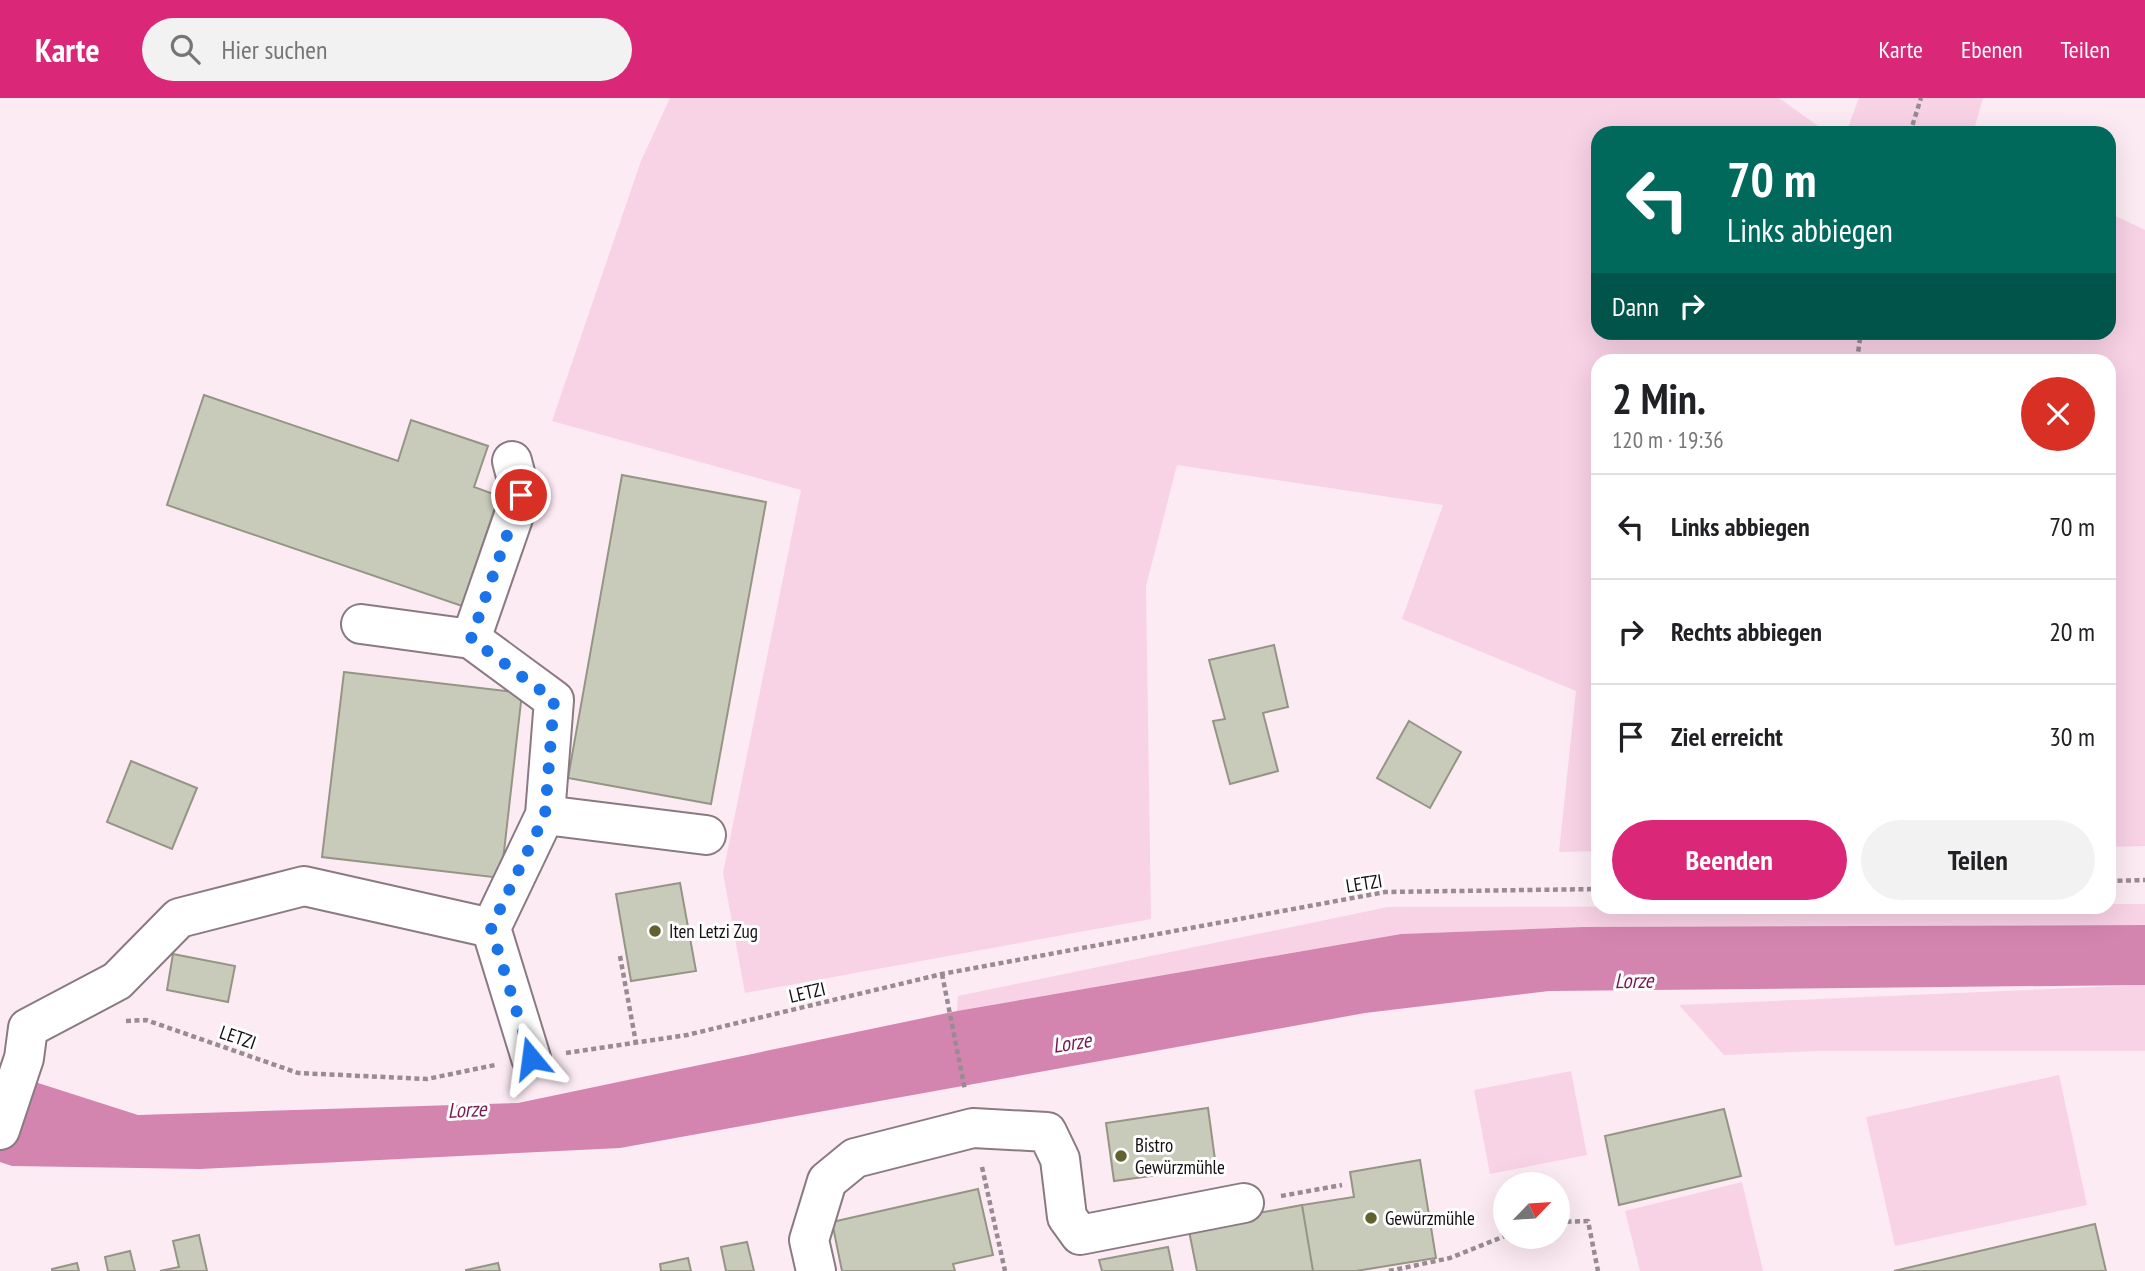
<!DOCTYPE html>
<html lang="de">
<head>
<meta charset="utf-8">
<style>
	body { margin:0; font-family:"PT Sans Narrow",sans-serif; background:#f2f2f2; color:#202124; height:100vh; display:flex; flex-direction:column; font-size:26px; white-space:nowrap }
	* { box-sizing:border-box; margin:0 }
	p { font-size:23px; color:#757577 }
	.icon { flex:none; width:38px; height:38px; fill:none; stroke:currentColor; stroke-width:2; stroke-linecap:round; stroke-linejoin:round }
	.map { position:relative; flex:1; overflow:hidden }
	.details { position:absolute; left:1591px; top:256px; width:525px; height:560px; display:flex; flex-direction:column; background:#fff; border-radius:21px; box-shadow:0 7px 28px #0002 }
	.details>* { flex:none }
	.hud { position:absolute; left:1591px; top:28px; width:525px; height:214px; border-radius:21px; box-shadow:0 7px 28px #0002; background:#00695c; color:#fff; overflow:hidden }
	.needle { width:46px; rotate:65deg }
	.fabs { position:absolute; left:1493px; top:1074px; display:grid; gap:14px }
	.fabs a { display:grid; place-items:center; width:77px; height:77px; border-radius:50%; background:#fff; box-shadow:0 7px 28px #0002; font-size:35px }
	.pin { position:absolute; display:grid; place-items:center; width:60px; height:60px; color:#fff; margin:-30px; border:4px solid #fff; border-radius:50%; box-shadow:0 2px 7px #0007 }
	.me { position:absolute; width:77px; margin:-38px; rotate:344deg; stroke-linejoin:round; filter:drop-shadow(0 0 5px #0008) }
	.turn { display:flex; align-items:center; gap:24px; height:147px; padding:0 21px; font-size:32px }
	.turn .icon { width:91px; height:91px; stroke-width:2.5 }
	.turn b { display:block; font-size:49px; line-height:60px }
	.then { display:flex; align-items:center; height:66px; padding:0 21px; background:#0003; gap:14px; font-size:26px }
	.round { display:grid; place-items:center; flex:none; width:74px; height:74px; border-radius:37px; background:#f2f2f2 }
	.overview { display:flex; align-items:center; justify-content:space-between; height:119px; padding:0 21px }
	h1 { font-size:42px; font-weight:700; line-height:52px }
	.button { display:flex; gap:14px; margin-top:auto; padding:14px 21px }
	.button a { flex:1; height:80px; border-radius:42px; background:#db2777; color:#fff; font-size:28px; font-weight:700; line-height:80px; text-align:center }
	.button a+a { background:#f2f2f2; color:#202124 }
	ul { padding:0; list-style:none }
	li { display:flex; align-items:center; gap:21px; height:105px; padding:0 21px; border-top:2px solid #e0e0e0 }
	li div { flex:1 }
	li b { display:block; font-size:26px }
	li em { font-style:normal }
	header { display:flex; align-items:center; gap:42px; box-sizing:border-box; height:98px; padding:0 35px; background:#db2777; color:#fff }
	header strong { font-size:33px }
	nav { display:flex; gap:38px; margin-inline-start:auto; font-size:24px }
	.search { width:490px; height:63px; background:#f2f2f2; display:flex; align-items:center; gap:18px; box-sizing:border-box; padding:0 24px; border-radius:38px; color:#757577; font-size:26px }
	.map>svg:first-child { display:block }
	.green { fill:#f8d2e5 }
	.water { fill:#d485af }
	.building { fill:#c9cbba; stroke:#949585; stroke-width:2 }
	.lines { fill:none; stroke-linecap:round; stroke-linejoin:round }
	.minor-casing { stroke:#8a7a82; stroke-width:42 }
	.path { stroke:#988b92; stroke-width:4.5; stroke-dasharray:5 3.5; stroke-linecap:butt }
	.minor { stroke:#fff; stroke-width:38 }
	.route { stroke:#1a73e8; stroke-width:12; stroke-dasharray:0 21.6 }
	.poi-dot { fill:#606230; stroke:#fefefe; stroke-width:2.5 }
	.labels { text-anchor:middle; stroke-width:6; stroke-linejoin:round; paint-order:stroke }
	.street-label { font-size:19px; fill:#150f12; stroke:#fefefe }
	.poi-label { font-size:19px; fill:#150f12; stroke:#fefefe; text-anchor:start }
	.water-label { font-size:21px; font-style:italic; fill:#761953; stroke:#fefefe }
</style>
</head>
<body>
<header>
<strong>Karte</strong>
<div class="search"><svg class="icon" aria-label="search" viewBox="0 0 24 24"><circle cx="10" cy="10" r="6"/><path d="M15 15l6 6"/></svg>Hier suchen</div>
<nav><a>Karte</a><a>Ebenen</a><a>Teilen</a></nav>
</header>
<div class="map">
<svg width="2145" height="1173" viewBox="0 0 2145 1173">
	<rect width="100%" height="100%" fill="#fdebf4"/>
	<path class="green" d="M670,0h1109l49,35h-230v199h511v-119l36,17v616l-36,1v-487h-511v491l-39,1 17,-161 -174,-72 41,-114 -266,-40 -31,121 5,333 -406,74 -22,-120 78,-383 -249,-69 89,-260z
		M1859,0h124l-10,35h-127z
		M2109,806h36v21l-563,2 -181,7 -444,77 1,-15 430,-89 721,-1z
		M2145,887v66h-329l-92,4 -45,-50z
		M1571,973l16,84 -97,19 -16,-84z
		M2059,977l28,130 -192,41 -29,-129z
		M1742,1084l21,89h-123l-15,-60z"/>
	<path class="water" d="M2145,827v60l-596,6 -184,22 -745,135 -420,21 -188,-3 -12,-4v-83l35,3 103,33 380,-12 439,-92 444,-77 181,-7z"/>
	<path class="building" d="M204,297l194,66 13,-41 77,26 -14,41 25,9 -37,110 -295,-101z
		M622,377l144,27 -55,302 -143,-26z
		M1274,547l14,62 -25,6 15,58 -48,13 -17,-63 12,-2 -16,-59z
		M344,574l178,21 -21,185 -179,-21z
		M1409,623l52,31 -31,56 -53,-30z
		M131,663l66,27 -25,61 -65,-27z
		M680,785l16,88 -65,10 -15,-87z
		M173,856l62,12 -7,36 -61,-12z
		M1208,1010l8,59 -102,14 -8,-58z
		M1724,1011l17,67 -122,29 -14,-69z
		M1420,1062l16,98 -80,13h-43l-11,-66 52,-8 -4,-25z
		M978,1091l15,66 -40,9 2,7h-113l-10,-49z
		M1302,1107l11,66h-116l-9,-45z
		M2095,1126l11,47h-212z
		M199,1137l8,36h-47l19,-4 -6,-26z
		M747,1144l7,29h-28l-5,-24z
		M1168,1149l5,24h-71l-3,-11z
		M130,1153l5,20h-27l-3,-14z
		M688,1160l3,13h-30l-1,-7z
		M77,1165l2,8h-27v-2z
		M498,1165l2,8h-34v-1z"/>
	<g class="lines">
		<g class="minor-casing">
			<path id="minor" d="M361,526l110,15 83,61 -9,115 -54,113
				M471,541l50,-144 -9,-34
				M545,717l161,20
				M28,930l89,-47 62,-63 125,-32 187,42 40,130
				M0,1032l24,-72 4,-30
				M816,1173l-7,-31 18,-59 28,-23 118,-30 74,4 13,27 7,58 13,18 164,-32"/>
		</g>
		<path class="path" d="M1910,35l11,-35
			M1857,262l4,-28
			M2109,783l36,-1
			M620,858l16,87
			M942,876l23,116
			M126,923l20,-1 152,53 129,6 68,-14
			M566,955l121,-18 255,-61 443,-82 213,-3
			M982,1069l23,104
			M1281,1098l61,-11
			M1558,1124l30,-1 10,50
			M1389,1173l61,-13 55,-22"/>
		<use href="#minor" class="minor"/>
	</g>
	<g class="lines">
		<path class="route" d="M521,397l-50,144 83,61 -9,115 -54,113 40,130"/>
	</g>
	<g class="poi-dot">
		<circle cx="655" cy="833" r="7"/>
		<circle cx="1121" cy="1058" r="7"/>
		<circle cx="1371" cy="1120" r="7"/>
	</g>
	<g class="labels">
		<g class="street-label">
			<text transform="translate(1364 785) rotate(-9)" y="7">LETZI</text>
			<text transform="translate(807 894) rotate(-13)" y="7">LETZI</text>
			<text transform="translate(238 939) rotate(19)" y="7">LETZI</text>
		</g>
		<g class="poi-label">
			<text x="669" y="840">Iten Letzi Zug</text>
			<text x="1135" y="1054">Bistro<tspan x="1135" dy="22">Gewürzmühle</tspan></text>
			<text x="1385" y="1127">Gewürzmühle</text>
		</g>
		<g class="water-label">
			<text transform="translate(1634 883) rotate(-1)" y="7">Lorze</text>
			<text transform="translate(1072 945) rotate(-9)" y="7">Lorze</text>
			<text transform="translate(467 1012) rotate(-3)" y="7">Lorze</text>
		</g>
	</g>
</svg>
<div class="fabs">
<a><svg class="needle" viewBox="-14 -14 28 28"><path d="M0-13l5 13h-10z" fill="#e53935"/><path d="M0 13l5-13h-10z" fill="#757577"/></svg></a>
</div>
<div class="pin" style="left:521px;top:397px;background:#d93025"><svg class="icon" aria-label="arrive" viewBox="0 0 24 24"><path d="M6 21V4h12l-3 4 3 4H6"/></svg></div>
<svg class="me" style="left:531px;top:960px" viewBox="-20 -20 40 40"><path d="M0-17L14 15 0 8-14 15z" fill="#1a73e8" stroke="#fff" stroke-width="4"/></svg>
<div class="hud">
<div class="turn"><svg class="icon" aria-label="left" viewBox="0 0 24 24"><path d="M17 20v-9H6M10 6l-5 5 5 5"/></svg><div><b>70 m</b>Links abbiegen</div></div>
<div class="then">Dann<svg class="icon" aria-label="right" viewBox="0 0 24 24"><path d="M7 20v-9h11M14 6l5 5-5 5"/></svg></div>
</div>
<section class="details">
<div class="overview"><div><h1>2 Min.</h1><p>120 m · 19:36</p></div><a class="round" style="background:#d93025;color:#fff"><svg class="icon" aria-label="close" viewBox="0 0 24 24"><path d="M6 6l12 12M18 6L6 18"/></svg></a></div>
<ul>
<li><svg class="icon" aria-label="left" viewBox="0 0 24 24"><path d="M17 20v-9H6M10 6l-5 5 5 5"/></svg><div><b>Links abbiegen</b></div><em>70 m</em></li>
<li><svg class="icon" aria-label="right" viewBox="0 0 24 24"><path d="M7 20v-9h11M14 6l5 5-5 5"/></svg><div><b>Rechts abbiegen</b></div><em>20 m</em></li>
<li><svg class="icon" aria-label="arrive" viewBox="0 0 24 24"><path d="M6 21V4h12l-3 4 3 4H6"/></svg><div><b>Ziel erreicht</b></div><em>30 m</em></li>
</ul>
<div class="button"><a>Beenden</a><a>Teilen</a></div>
</section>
</div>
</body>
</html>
